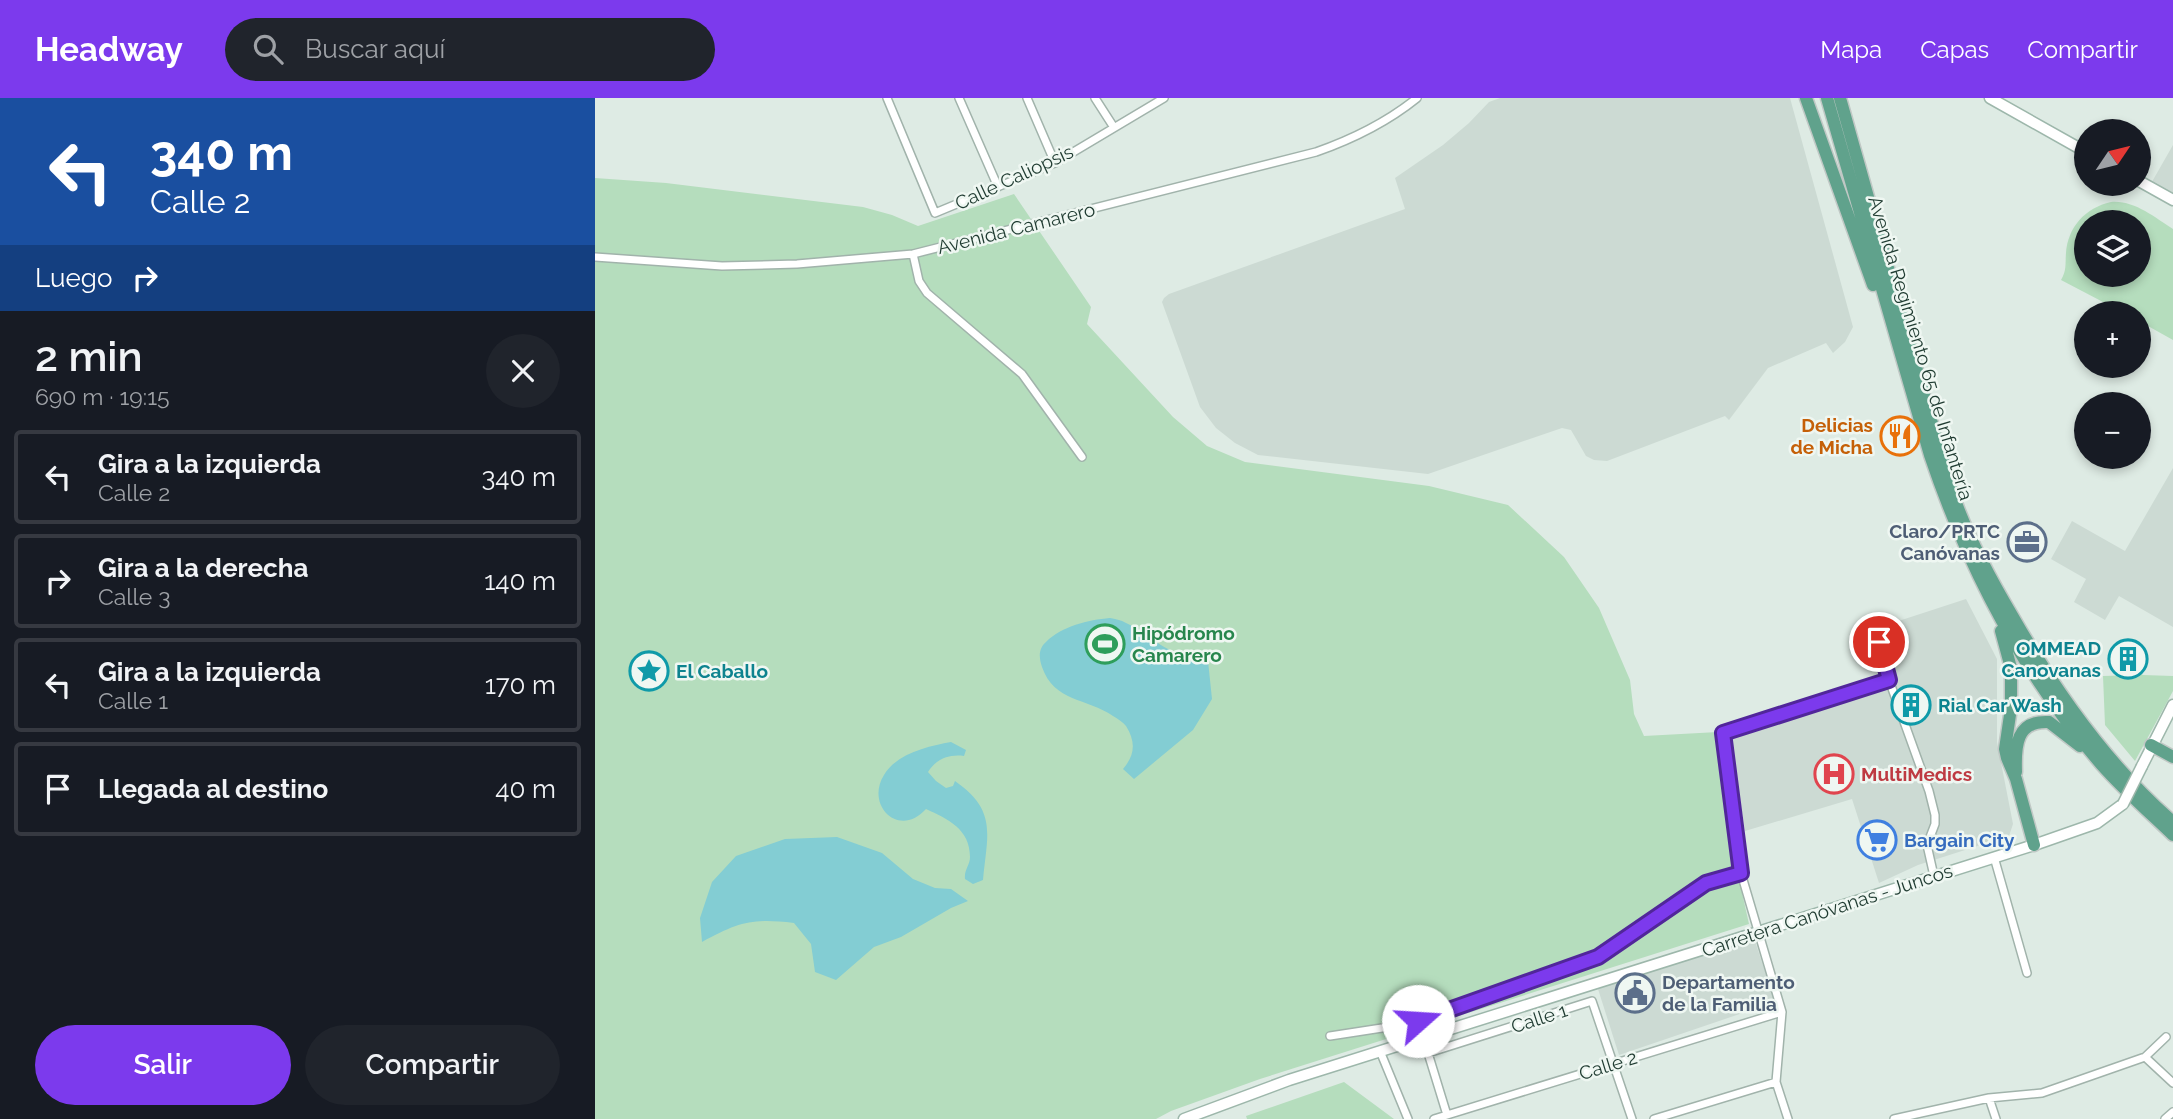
<!DOCTYPE html>
<html lang="es">
<head>
<meta charset="utf-8">
<style>
	body { margin:0; font-family:Raleway,sans-serif; background:#20242c; color:#f1f3f6; height:100vh; display:flex; flex-direction:column; font-size:26px; white-space:nowrap }
	* { box-sizing:border-box; margin:0 }
	p { font-size:23px; color:#9ea1a6 }
	.icon { flex:none; width:38px; height:38px; fill:none; stroke:currentColor; stroke-width:2; stroke-linecap:round; stroke-linejoin:round }
	.map { position:relative; flex:1; overflow:hidden }
	.drawer { display:flex; flex-direction:column; background:#171b24; width:595px }
	.drawer>* { flex:none }
	.banner { background:#1a4fa0; color:#fff; overflow:hidden }
	.needle { width:46px; rotate:55deg }
	.fabs { position:absolute; left:1479px; top:21px; display:grid; gap:14px }
	.fabs a { display:grid; place-items:center; width:77px; height:77px; border-radius:50%; background:#171b24; box-shadow:0 4px 10px #0003; font-size:35px }
	.pin { position:absolute; display:grid; place-items:center; width:60px; height:60px; color:#fff; margin:-30px; border:4px solid #fff; border-radius:50%; box-shadow:0 2px 7px #0007 }
	.me { position:absolute; width:77px; margin:-38px; rotate:71deg; stroke-linejoin:round; filter:drop-shadow(0 0 5px #0008) }
	.turn { display:flex; align-items:center; gap:24px; height:147px; padding:0 35px; font-size:32px }
	.turn .icon { width:91px; height:91px; stroke-width:2.5 }
	.turn b { display:block; font-size:49px; line-height:60px }
	.then { display:flex; align-items:center; height:66px; padding:0 35px; background:#0003; gap:14px; font-size:26px }
	.round { display:grid; place-items:center; flex:none; width:74px; height:74px; border-radius:37px; background:#20242c }
	.headline { display:flex; align-items:center; justify-content:space-between; height:119px; padding:0 35px }
	h1 { font-size:42px; font-weight:600; line-height:52px }
	.button { display:flex; gap:14px; margin-top:auto; padding:14px 35px }
	.button a { flex:1; height:80px; border-radius:42px; background:#7c3aed; color:#fff; font-size:28px; font-weight:600; line-height:80px; text-align:center }
	.button a+a { background:#20242c; color:#f1f3f6 }
	ul { padding:0; list-style:none }
	li { display:flex; align-items:center; gap:21px; height:94px; margin:0 14px 10px; padding:0 21px; border:4px solid #363941; border-radius:7px }
	li div { flex:1 }
	li b { display:block; font-size:26px }
	li em { font-style:normal }
	header { display:flex; align-items:center; gap:42px; box-sizing:border-box; height:98px; padding:0 35px; background:#7c3aed; color:#fff }
	header strong { font-size:33px }
	nav { display:flex; gap:38px; margin-inline-start:auto; font-size:24px }
	.search { width:490px; height:63px; background:#20242c; display:flex; align-items:center; gap:18px; box-sizing:border-box; padding:0 24px; border-radius:38px; color:#9ea1a6; font-size:26px }
	main { display:flex; flex:1; min-height:0 }
	.map>svg:first-child { display:block }
	.built { fill:#ccdad3 }
	.green { fill:#b5ddbd; fill-rule:evenodd }
	.water { fill:#83cdd3 }
	.lines { fill:none; stroke-linecap:round; stroke-linejoin:round }
	.street-casing { stroke:#a1b3ab; stroke-width:10 }
	.secondary-casing { stroke:#9db7ab; stroke-width:13 }
	.primary-casing { stroke:#c0c8c5; stroke-width:15 }
	.street { stroke:#fff; stroke-width:7 }
	.secondary { stroke:#fff; stroke-width:10 }
	.primary { stroke:#60a28c; stroke-width:12 }
	.secondary-bridge-casing { stroke:#9db7ab; stroke-width:13; stroke-linecap:butt }
	.secondary-bridge { stroke:#fff; stroke-width:10 }
	.route-casing { stroke:#51269a; stroke-width:18 }
	.route { stroke:#7c3aed; stroke-width:12 }
	.labels { text-anchor:middle; stroke-width:5; stroke-linejoin:round; paint-order:stroke }
	.street-label { font-size:19px; fill:#1f3b31; stroke:#eff7f2 }
	.food-label { font-size:19px; font-weight:bold; fill:#c56008; stroke:#eff7f2; text-anchor:end }
	.service-label { font-size:19px; font-weight:bold; fill:#4e5e75; stroke:#eff7f2; text-anchor:end }
	.leisure-label { font-size:19px; font-weight:bold; fill:#27864d; stroke:#eff7f2; text-anchor:start }
	.culture-label { font-size:19px; font-weight:bold; fill:#0d838f; stroke:#eff7f2; text-anchor:start }
	.health-label { font-size:19px; font-weight:bold; fill:#be3a42; stroke:#eff7f2; text-anchor:start }
	.shop-label { font-size:19px; font-weight:bold; fill:#366cbe; stroke:#eff7f2; text-anchor:start }
</style>
</head>
<body>
<header>
<strong>Headway</strong>
<div class="search"><svg class="icon" aria-label="search" viewBox="0 0 24 24"><circle cx="10" cy="10" r="6"/><path d="M15 15l6 6"/></svg>Buscar aquí</div>
<nav><a>Mapa</a><a>Capas</a><a>Compartir</a></nav>
</header>
<main>
<section class="drawer">
<div class="banner">
<div class="turn"><svg class="icon" aria-label="left" viewBox="0 0 24 24"><path d="M17 20v-9H6M10 6l-5 5 5 5"/></svg><div><b>340 m</b>Calle 2</div></div>
<div class="then">Luego<svg class="icon" aria-label="right" viewBox="0 0 24 24"><path d="M7 20v-9h11M14 6l5 5-5 5"/></svg></div>
</div>
<div class="headline"><div><h1>2 min</h1><p>690 m · 19:15</p></div><a class="round"><svg class="icon" aria-label="close" viewBox="0 0 24 24"><path d="M6 6l12 12M18 6L6 18"/></svg></a></div>
<ul>
<li><svg class="icon" aria-label="left" viewBox="0 0 24 24"><path d="M17 20v-9H6M10 6l-5 5 5 5"/></svg><div><b>Gira a la izquierda</b><p>Calle 2</p></div><em>340 m</em></li>
<li><svg class="icon" aria-label="right" viewBox="0 0 24 24"><path d="M7 20v-9h11M14 6l5 5-5 5"/></svg><div><b>Gira a la derecha</b><p>Calle 3</p></div><em>140 m</em></li>
<li><svg class="icon" aria-label="left" viewBox="0 0 24 24"><path d="M17 20v-9H6M10 6l-5 5 5 5"/></svg><div><b>Gira a la izquierda</b><p>Calle 1</p></div><em>170 m</em></li>
<li><svg class="icon" aria-label="arrive" viewBox="0 0 24 24"><path d="M6 21V4h12l-3 4 3 4H6"/></svg><div><b>Llegada al destino</b></div><em>40 m</em></li>
</ul>
<div class="button"><a>Salir</a><a>Compartir</a></div>
</section>
<div class="map">
<svg width="1578" height="1021" viewBox="0 0 1578 1021">
	<rect width="100%" height="100%" fill="#deebe4"/>
	<path class="built" d="M905,0h290l63,229 -8,15 -12,11 -7,-10 -58,25 -39,52 -4,-4 -118,45 -13,-1 -8,-4 -15,-26 -9,-2 -134,46 -170,-19 -23,-12 -19,-15 -16,-21 -38,-105 2,-4 5,-4 236,-85 -10,-31 48,-33 26,-22 20,-21z
		M1578,47v55l-24,-13z
		M1578,370v159l-54,-31 -14,24 -31,-18 12,-23 -35,-20 21,-38 53,30z
		M1371,501l31,60v83l16,82 -4,12 -91,29 -39,18 -27,-84 -107,32 -14,-91 3,-3 153,-49 -16,-58z
		M1154,840l6,3 20,61 -156,53 -21,-66z"/>
	<path class="green" d="M0,80l71,5 197,24 29,8 26,11 96,-32 77,113 -4,17 86,93 34,29 38,16 184,24 79,19 56,52 35,51 31,72 4,34 10,22 74,-4 16,125 15,67 -489,155 -89,32 -15,8h-561z
		M1516,104c23,-2 43,15 62,27v111l-34,-19v-8h-15l-63,-33c6,-10 4,-16 5,-27 2,-26 19,-45 45,-51zM1491,124h53v53h-53z
		M1545,575l3,2 30,1v15l-38,70 -30,-36 -2,-49 37,-1z
		M749,984l50,37h-147l-1,-3z"/>
	<path class="water" d="M515,520c5,1 11,2 16,5 26,11 43,38 74,30l8,8 4,38 -19,31 -59,49 -11,-10c12,-14 13,-27 3,-43 -3,-4 -8,-7 -13,-10 -26,-18 -59,-14 -71,-49 -3,-9 -4,-18 4,-25 16,-16 42,-22 64,-24z
		M356,644l15,8 -2,6c-15,-2 -28,3 -36,16l8,9 10,7 7,-2 2,-5c43,30 32,54 28,99l-10,4 -8,-5c-1,-9 5,-14 5,-22 0,-28 -22,-38 -44,-48 -27,30 -61,-4 -42,-34 13,-22 45,-29 67,-33z
		M242,739l45,16 31,26 22,9 16,1 17,12 -17,7 -50,29 -27,10 -38,33 -21,-8 -4,-28 -17,-21c-42,-5 -55,-1 -92,19l-2,-24 12,-36 24,-26 49,-17z"/>
	<g class="lines">
		<g class="street-casing">
			<path id="street" d="M292,0l48,115 120,-50 109,-65
				M364,0l39,89
				M432,0l28,65
				M500,0l18,28
				M318,156l6,27 8,12 95,81 60,83
				M0,159l127,9 75,-2 116,-10 403,-102c37,-13 70,-29 101,-54
				M1279,525l15,57 40,111 6,24v9l-8,21 7,31
				M1399,759l33,116
				M735,938l78,-12 190,-67 108,-74 35,-10
				M785,953l28,68
				M1550,959l28,26
				M1394,1000l7,21
				M852,1017l-19,-62 164,-52 40,118
				M839,1021l348,-107
				M1059,1021l122,-37
				M1193,1021l-12,-37 6,-70 -41,-139 -18,-140 166,-53
				M1299,1021l95,-21 53,-5 103,-36 21,-20
				M1570,1021l8,-7"/>
		</g>
		<g class="secondary-casing">
			<path id="secondary" d="M1395,0l96,54
				M1544,83l34,19
				M1547,668l31,-61
				M589,1021l105,-39 745,-235 63,-22 26,-19"/>
		</g>
		<g class="primary-casing">
			<path id="primary" d="M1211,0l67,187
				M1232,0l103,357c38,113 93,219 171,309 22,25 48,48 72,71
				M1245,0l100,354c6,17 10,34 16,51 15,40 35,77 57,114 43,75 94,148 160,205
				M1406,533l10,37v40l-6,41 2,9 9,21 18,66
				M1556,647l22,12
				M1421,674c-1,-26 0,-52 33,-50l31,24"/>
		</g>
		<use href="#street" class="street"/>
		<use href="#secondary" class="secondary"/>
		<use href="#primary" class="primary"/>
		<g class="secondary-bridge-casing">
			<path id="secondary-bridge" d="M1528,706l19,-38"/>
		</g>
		<use href="#secondary-bridge" class="secondary-bridge"/>
	</g>
	<g class="lines">
		<g class="route-casing">
			<path id="route" d="M823,923l180,-64 108,-74 35,-10 -18,-140 166,-53 -10,-38"/>
		</g>
		<use href="#route" class="route"/>
	</g>
	<defs>
		<g id="restaurant-ring" transform="scale(2.0125)"><circle r="9.5" fill="#eff7f2" stroke="#e8710a" stroke-width="1.5"/><path d="M-5-6h1v4h1v-4h1v4h1v-4h1v5L-1.5 .5V6h-2V.5L-5-1ZM5-6V6H3V1.5H1.5Q1.5-4 5-6Z" fill="#e8710a"/></g>
		<g id="office-ring" transform="scale(2.0125)"><circle r="9.5" fill="#eff7f2" stroke="#5c6f8a" stroke-width="1.5"/><path d="M-6-3h4V-5.5h4V-3h4V5H-6ZM-1-4.5V-3h2v-1.5ZM-6 0V1H6V0Z" fill="#5c6f8a"/></g>
		<g id="stadium-ring" transform="scale(2.0125)"><circle r="9.5" fill="#eff7f2" stroke="#2e9e5b" stroke-width="1.5"/><path d="M0-5a6.5 5 0 1 0 0 10a6.5 5 0 1 0 0-10ZM-3.5-1.8h7v3.6h-7Z" fill="#2e9e5b"/></g>
		<g id="building-ring" transform="scale(2.0125)"><circle r="9.5" fill="#eff7f2" stroke="#0f9aa8" stroke-width="1.5"/><path d="M-4-6H4V6H1V3H-1V6H-4ZM-2.5-4.3h1.7v1.8h-1.7ZM.8-4.3h1.7v1.8H.8ZM-2.5-1h1.7V.8h-1.7ZM.8-1h1.7V.8H.8Z" fill="#0f9aa8"/></g>
		<g id="sight-ring" transform="scale(2.0125)"><circle r="9.5" fill="#eff7f2" stroke="#0f9aa8" stroke-width="1.5"/><path d="M0-6L1.8-2.2L6-1.7L2.9 1.2L3.7 5.4L0 3.3L-3.7 5.4L-2.9 1.2L-6-1.7L-1.8-2.2Z" fill="#0f9aa8"/></g>
		<g id="hospital-ring" transform="scale(2.0125)"><circle r="9.5" fill="#eff7f2" stroke="#e0444e" stroke-width="1.5"/><path d="M-5-5h3v3.5h4V-5h3V5h-3V1.5h-4V5h-3Z" fill="#e0444e"/></g>
		<g id="supermarket-ring" transform="scale(2.0125)"><circle r="9.5" fill="#eff7f2" stroke="#3f7fe0" stroke-width="1.5"/><path d="M-6-5.5h2.5l.6 2H6L4.5 2H-2.5L-4.4-4H-6ZM-1.5 3.2a1.3 1.3 0 1 0 .1 0ZM3 3.2a1.3 1.3 0 1 0 .1 0Z" fill="#3f7fe0"/></g>
		<g id="civic-ring" transform="scale(2.0125)"><circle r="9.5" fill="#eff7f2" stroke="#5c6f8a" stroke-width="1.5"/><path d="M-.6-6.5H3V-4.5H.6V-3L4-1V1h2V6H-6V1h2V-1L-.6-3ZM-1.2 2.5V6h2.4V2.5Z" fill="#5c6f8a"/></g>
	</defs>
	<g fill-rule="evenodd">
		<use href="#restaurant-ring" x="1305" y="338"/>
		<use href="#office-ring" x="1432" y="444"/>
		<use href="#stadium-ring" x="510" y="546"/>
		<use href="#building-ring" x="1533" y="561"/>
		<use href="#sight-ring" x="54" y="573"/>
		<use href="#building-ring" x="1316" y="607"/>
		<use href="#hospital-ring" x="1239" y="676"/>
		<use href="#supermarket-ring" x="1282" y="742"/>
		<use href="#civic-ring" x="1040" y="895"/>
	</g>
	<g class="labels">
		<g class="street-label">
			<text transform="translate(419 79) rotate(-25)" y="7">Calle Caliopsis</text>
			<text transform="translate(421 130) rotate(-14)" y="7">Avenida Camarero</text>
			<text transform="translate(1326 250) rotate(73)" y="7">Avenida Regimiento 65 de Infantería</text>
			<text transform="translate(1232 812) rotate(-18)" y="7">Carretera Canóvanas - Juncos</text>
			<text transform="translate(944 920) rotate(-18)" y="7">Calle 1</text>
			<text transform="translate(1013 967) rotate(-17)" y="7">Calle 2</text>
		</g>
		<g class="food-label">
			<text x="1278" y="334">Delicias<tspan x="1278" dy="22">de Micha</tspan></text>
		</g>
		<g class="service-label">
			<text x="1405" y="440">Claro/PRTC<tspan x="1405" dy="22">Canóvanas</tspan></text>
			<text x="1067" y="891" text-anchor="start">Departamento<tspan x="1067" dy="22">de la Familia</tspan></text>
		</g>
		<g class="leisure-label">
			<text x="537" y="542">Hipódromo<tspan x="537" dy="22">Camarero</tspan></text>
		</g>
		<g class="culture-label">
			<text x="1506" y="557" text-anchor="end">OMMEAD<tspan x="1506" dy="22">Canovanas</tspan></text>
			<text x="81" y="580">El Caballo</text>
			<text x="1343" y="614">Rial Car Wash</text>
		</g>
		<g class="health-label">
			<text x="1266" y="683">MultiMedics</text>
		</g>
		<g class="shop-label">
			<text x="1309" y="749">Bargain City</text>
		</g>
	</g>
</svg>
<div class="fabs">
<a><svg class="needle" viewBox="-14 -14 28 28"><path d="M0-13l5 13h-10z" fill="#e53935"/><path d="M0 13l5-13h-10z" fill="#9ea1a6"/></svg></a>
<a><svg class="icon" aria-label="layers" viewBox="0 0 24 24"><path d="M12 4l9 5-9 5-9-5zM3 14l9 5 9-5"/></svg></a>
<a>+</a>
<a>−</a>
</div>
<div class="pin" style="left:1284px;top:544px;background:#d93025"><svg class="icon" aria-label="arrive" viewBox="0 0 24 24"><path d="M6 21V4h12l-3 4 3 4H6"/></svg></div>
<svg class="me" style="left:823px;top:923px" viewBox="-20 -20 40 40"><circle r="19" fill="#fff"/><path d="M0-13L10 11 0 6-10 11z" fill="#7c3aed"/></svg>
</div>
</main>
</body>
</html>
